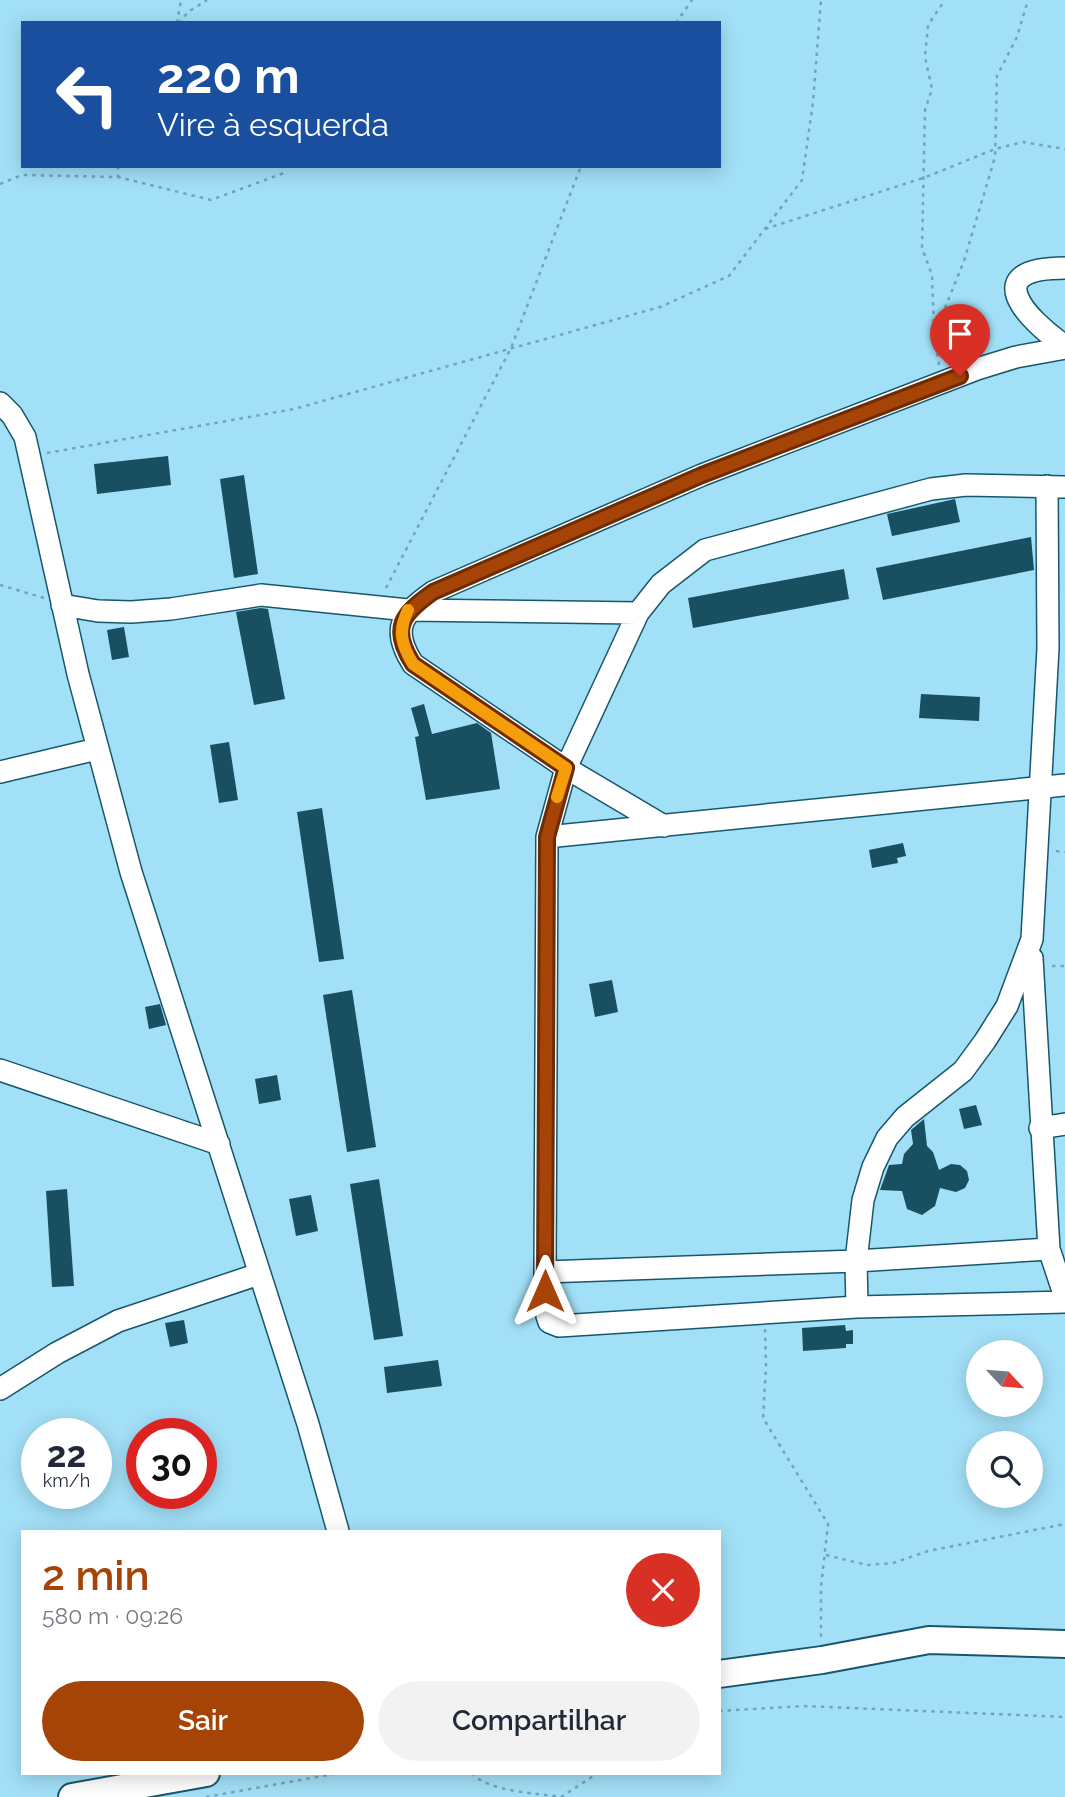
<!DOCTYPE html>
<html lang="pt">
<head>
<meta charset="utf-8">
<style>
	body { margin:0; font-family:Raleway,sans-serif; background:#f2f2f3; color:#1f2937; height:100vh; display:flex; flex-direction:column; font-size:26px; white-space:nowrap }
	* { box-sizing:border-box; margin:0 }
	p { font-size:23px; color:#747a83 }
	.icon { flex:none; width:38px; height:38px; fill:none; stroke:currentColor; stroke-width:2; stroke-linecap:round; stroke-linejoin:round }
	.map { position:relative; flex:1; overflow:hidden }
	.sheet { position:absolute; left:21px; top:1530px; width:700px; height:245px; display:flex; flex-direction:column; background:#fff; border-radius:0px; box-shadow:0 4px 18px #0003 }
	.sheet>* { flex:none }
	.top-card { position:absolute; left:21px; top:21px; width:700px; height:147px; border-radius:0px; box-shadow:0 4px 18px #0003; background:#1a4fa0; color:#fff; overflow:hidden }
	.needle { width:46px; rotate:116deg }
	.buttons { position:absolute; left:966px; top:1340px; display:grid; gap:14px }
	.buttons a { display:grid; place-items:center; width:77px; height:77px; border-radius:50%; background:#fff; box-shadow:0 4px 18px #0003; font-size:35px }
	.speed { position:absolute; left:21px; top:1418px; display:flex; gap:14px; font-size:35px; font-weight:700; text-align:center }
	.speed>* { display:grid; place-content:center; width:91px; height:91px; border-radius:50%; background:#fff; box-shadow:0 4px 18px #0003; line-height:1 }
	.speed small { font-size:18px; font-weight:400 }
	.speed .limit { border:10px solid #d22; background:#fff; color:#111 }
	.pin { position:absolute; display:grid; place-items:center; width:60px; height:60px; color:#fff; margin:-72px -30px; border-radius:50% 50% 50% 0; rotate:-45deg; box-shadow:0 0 7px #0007 }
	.pin .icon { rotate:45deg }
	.me { position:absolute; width:77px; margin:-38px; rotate:0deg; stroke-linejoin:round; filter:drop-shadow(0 0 5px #0008) }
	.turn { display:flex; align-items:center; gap:24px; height:147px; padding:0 21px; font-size:32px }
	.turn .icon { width:91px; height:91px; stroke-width:2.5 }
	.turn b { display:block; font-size:49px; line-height:60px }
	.round { display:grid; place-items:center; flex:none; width:74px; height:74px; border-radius:37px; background:#f2f2f3 }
	.summary { display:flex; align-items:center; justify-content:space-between; height:119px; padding:0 21px }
	h1 { font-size:42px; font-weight:600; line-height:52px; color:#a64306 }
	.cta { display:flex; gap:14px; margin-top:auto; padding:14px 21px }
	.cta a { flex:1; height:80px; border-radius:42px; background:#a64306; color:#fff; font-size:28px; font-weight:600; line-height:80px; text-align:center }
	.cta a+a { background:#f2f2f3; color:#1f2937 }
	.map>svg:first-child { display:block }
	.building { fill:#184f61 }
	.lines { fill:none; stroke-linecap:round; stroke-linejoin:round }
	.minor-casing { stroke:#17576c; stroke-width:24 }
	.major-casing { stroke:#17576c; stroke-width:30 }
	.path { stroke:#73a4b7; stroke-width:2.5; stroke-dasharray:3.5 5; stroke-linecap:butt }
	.minor { stroke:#fff; stroke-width:21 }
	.major { stroke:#fff; stroke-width:26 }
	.route-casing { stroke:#6c2c04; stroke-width:18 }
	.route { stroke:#a64306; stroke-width:12 }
	.slow { stroke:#f59e0b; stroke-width:12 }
</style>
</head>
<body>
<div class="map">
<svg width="1065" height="1797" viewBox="0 0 1065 1797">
	<rect width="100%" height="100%" fill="#a2e0f8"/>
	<path class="building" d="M168,456l3,29 -74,9 -3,-30z
		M244,475l14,99 -24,4 -14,-99z
		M955,499l5,23 -68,14 -5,-22z
		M1031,537l3,33 -151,30 -7,-32z
		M844,569l5,30 -156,29 -5,-30z
		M261,608l7,1 17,90 -31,6 -18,-93z
		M124,627l5,30 -17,3 -5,-30z
		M921,694l59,3 -1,24 -60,-3z
		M424,704l8,30 45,-11 14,10 9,56 -74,11 -11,-63 4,-1 -8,-28z
		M229,742l9,58 -19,3 -9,-58z
		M322,808l22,151 -25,3 -22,-150z
		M903,843l3,13 -9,2 1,5 -26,5 -3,-18z
		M612,980l6,32 -23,5 -6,-33z
		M352,990l24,157 -29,5 -24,-157z
		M160,1004l6,21 -17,4 -4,-22z
		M277,1075l4,25 -22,4 -4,-25z
		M976,1105l6,20 -18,4 -5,-20z
		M924,1119l3,27 6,6 6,18 12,-6 9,1 7,6 2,9 -4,8 -9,4 -16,-4 -5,18 -13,9 -15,-6 -5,-18 -22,-1 9,-25 13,-1 2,-10 9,-10 -2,-14z
		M379,1179l24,157 -29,4 -24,-156z
		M67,1189l7,97 -22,1 -6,-96z
		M311,1195l7,36 -22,5 -7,-37z
		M184,1320l4,23 -18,4 -5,-24z
		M845,1325l1,6 7,-1v14h-7v4l-43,3 -1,-23z
		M438,1360l4,26 -55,7 -3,-26z"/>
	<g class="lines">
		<g class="minor-casing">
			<path id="minor" d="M1065,268c-87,0 -40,50 0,78
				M0,403l12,12 13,22 53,237 53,198 177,552 30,107
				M62,605l36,6 33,1 40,-3 90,-14 147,15 230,3
				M0,772l97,-23
				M1065,785l-518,52 -2,435 2,44 2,6 10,4 298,-19 208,-5
				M664,826l-98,-58 -153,-104c-23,-36 -11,-50 20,-72l269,-117 275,-106 39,-12 49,-9
				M547,837l19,-69 72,-155 23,-29 44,-34 226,-61 35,-4 99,2
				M1032,958l17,291 16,48
				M0,1070l219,74
				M1040,1128l25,-4
				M545,1272l311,-11 193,-12
				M857,1307l-1,-46 7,-61 10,-33 14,-29 18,-21 58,-46 22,-30 22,-35 25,-67 16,-291 -1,-162
				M0,1389l57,-36 61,-32 141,-47"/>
		</g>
		<g class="major-casing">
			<path id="major" d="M719,1674l103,-14 107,-20 136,4
				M72,1797l134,-24"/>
		</g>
		<path class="path" d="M177,23l4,-23
			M179,23l9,-11 19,-12
			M676,23l16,-23
			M118,166v11
			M0,184l22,-9 96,2 93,23 73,-27
			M765,229l161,-52 69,-28 28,-7 42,7
			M934,331l-2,-56 -10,-27 3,-138 7,-21 -7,-32 3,-32 17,-25
			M939,365l-5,-30 30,-74 31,-104 2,-81 20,-39 11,-37
			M47,453l247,-44 366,-102 69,-31 73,-96 11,-78 8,-102
			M0,585l44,13
			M386,588l125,-240 70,-182
			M1056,851l9,1
			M1052,966h13
			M765,1329l1,38 -3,51 65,106 -7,63v52
			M826,1555l41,10 26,-2 35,-12 137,-27
			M719,1711l85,-5 261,11
			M472,1773c16,19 65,20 89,24l37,-24
			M206,1797l133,-24"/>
		<use href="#minor" class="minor"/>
		<use href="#major" class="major"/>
	</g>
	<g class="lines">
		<g class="route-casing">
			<path id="route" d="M545,1291l2,-454 19,-69 -153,-104c-23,-36 -11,-50 20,-72l269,-117 258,-99"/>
		</g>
		<use href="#route" class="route"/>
		<path class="slow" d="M408,610c-10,21 -7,34 5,54l153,104 -9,29"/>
	</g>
</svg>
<div class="buttons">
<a><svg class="needle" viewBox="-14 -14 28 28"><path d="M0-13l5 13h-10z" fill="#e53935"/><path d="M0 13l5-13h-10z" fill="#747a83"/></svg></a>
<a><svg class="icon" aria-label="search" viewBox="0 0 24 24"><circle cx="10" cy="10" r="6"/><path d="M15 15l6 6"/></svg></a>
</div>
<div class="speed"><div>22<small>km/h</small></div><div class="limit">30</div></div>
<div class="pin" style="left:960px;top:376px;background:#d93025"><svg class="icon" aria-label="arrive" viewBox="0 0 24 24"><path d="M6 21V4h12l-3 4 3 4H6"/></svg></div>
<svg class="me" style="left:545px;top:1291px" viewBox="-20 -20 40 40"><path d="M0-17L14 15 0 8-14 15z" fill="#a64306" stroke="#fff" stroke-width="4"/></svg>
<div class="top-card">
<div class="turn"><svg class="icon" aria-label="left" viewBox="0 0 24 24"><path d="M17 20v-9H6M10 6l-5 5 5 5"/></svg><div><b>220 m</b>Vire à esquerda</div></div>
</div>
<section class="sheet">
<div class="summary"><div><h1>2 min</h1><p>580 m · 09:26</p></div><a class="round" style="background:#d93025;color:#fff"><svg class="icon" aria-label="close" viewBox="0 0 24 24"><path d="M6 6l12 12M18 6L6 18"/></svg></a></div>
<div class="cta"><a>Sair</a><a>Compartilhar</a></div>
</section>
</div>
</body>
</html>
